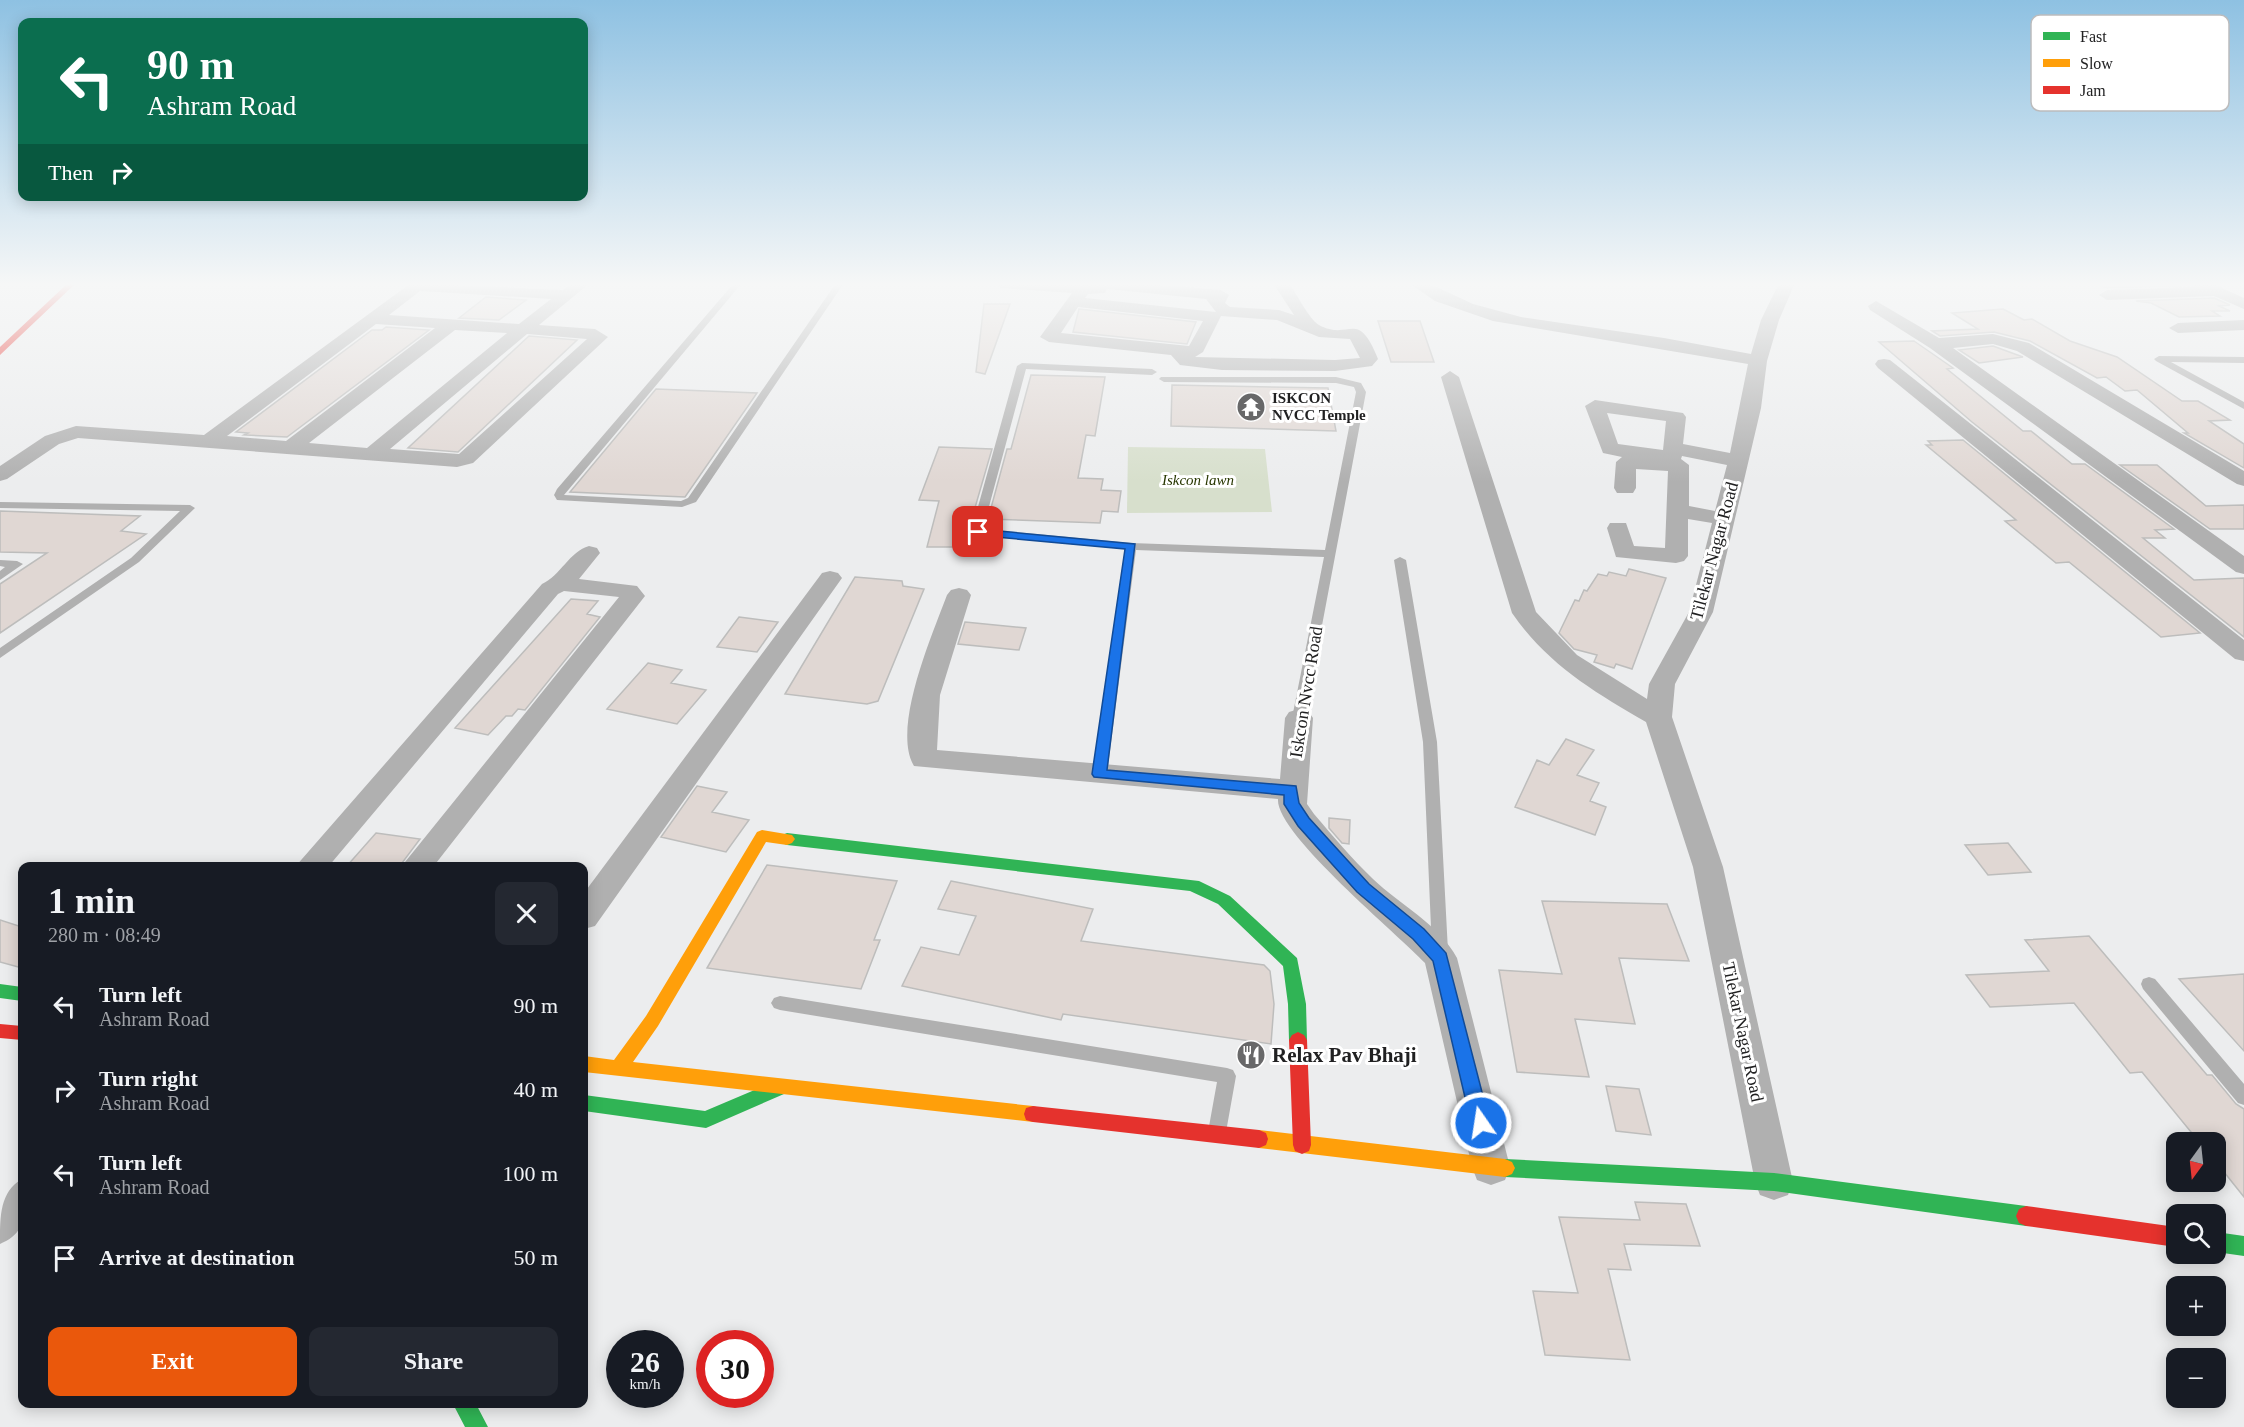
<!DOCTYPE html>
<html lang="en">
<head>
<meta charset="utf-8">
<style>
	body { margin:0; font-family:Georgia,serif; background:#242831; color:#f1f3f6; height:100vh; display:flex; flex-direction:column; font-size:22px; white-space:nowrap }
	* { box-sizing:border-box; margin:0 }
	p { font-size:20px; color:#9ea1a6 }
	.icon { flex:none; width:33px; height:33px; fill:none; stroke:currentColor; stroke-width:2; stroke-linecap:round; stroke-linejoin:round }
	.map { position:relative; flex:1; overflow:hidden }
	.drawer { position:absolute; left:18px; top:862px; width:570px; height:546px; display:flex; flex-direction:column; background:#171b24; border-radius:12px; box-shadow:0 3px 15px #0003 }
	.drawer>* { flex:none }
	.hud { position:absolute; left:18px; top:18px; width:570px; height:183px; border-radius:12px; box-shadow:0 3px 15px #0003; background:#0b6e4f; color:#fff; overflow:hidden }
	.needle { width:39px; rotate:195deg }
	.controls { position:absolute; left:2166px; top:1132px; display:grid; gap:12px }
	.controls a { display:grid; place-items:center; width:60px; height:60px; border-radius:12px; background:#171b24; box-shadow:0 3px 15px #0003; font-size:30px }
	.speed { position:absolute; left:606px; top:1330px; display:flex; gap:12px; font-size:30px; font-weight:700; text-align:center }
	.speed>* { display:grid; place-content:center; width:78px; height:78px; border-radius:50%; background:#171b24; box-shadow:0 3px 15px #0003; line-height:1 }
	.speed small { font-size:15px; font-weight:400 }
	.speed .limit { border:9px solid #d22; background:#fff; color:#111 }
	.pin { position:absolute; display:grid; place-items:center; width:51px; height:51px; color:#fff; margin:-26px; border-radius:12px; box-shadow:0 3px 9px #0006 }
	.me { position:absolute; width:66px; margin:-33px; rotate:347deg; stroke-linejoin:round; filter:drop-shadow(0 0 4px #0008) }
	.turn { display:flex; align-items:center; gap:21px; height:126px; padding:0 30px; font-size:27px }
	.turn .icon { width:78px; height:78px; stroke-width:2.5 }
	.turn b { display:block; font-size:42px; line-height:51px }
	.then { display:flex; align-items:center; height:57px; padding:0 30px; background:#0003; gap:12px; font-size:22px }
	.round { display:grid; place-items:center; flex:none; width:63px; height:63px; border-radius:12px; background:#242831 }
	.summary { display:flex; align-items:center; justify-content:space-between; height:102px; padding:0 30px }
	h1 { font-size:36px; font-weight:700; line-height:45px }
	.action { display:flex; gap:12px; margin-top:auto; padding:12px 30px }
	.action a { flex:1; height:69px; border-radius:12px; background:#ea580c; color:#fff; font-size:24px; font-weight:700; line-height:69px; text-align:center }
	.action a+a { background:#242831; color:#f1f3f6 }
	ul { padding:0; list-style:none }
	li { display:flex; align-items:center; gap:18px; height:84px; padding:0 30px }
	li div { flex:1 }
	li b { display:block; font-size:22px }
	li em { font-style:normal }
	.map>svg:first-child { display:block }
	.green { fill:#d7dfcc }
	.building { fill:#e0d7d3; stroke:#bdbdbc; stroke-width:1.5 }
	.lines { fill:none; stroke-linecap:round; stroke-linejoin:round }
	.lane { fill:#b0b0b0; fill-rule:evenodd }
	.street { fill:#b0b0b0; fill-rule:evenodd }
	.fast { fill:#30b455; fill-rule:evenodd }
	.slow { fill:#ff9f0a; fill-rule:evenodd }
	.jam { fill:#e5322d; fill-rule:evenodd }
	.route { fill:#1a73e8; stroke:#114b97; stroke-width:1.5 }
	.labels { text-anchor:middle; stroke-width:6; stroke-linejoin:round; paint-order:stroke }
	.far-poi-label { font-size:15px; font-weight:bold; fill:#212122; stroke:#fff; text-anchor:start }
	.far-park-label { font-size:15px; font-style:italic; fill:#283701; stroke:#fff }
	.street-label { font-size:18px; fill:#212122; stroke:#fff }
	.near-poi-label { font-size:21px; font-weight:bold; fill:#212122; stroke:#fff; text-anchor:start }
	.key { fill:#fff; stroke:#bcbcbd; stroke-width:1.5 }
	.key-label { font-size:16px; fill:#212122 }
</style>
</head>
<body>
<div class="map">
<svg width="2244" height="1427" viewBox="0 0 2244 1427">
	<rect width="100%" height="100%" fill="#ecedee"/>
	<path class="green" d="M1128,447l137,2 7,63 -145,1z"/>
	<path class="building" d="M2092,283h97l1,2 -84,3z
		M486,297l40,3 -27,20 -40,-2z
		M2214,298l16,7 -11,1 11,5h-18l8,5 -41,1 -28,-14 -15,-2z
		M984,304h26l-25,70 -9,-2z
		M1079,309l117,13 -9,22 -114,-12z
		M2003,309l21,11 8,-1 38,22 47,16 65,44h16l32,19 -21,1 35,23v24l-60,-35h4l-51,-43 -12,1 -19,-14 -9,1 -67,-37 -36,-9 -54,4 -8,-5 46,-2 -26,-16z
		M1378,321h42l14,41h-43z
		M386,327l43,3 -142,107 -43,-2 4,-2 -12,-1 136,-102h10z
		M529,336l48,4 -119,112 -50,-4z
		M1914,341l39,27 -6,1 76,62h8l41,33h13l89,65 -19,1 10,8h-22l51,42 50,-2v59l-272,-215 -93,-80z
		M1993,346l30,11 -44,6 -20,-13z
		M1031,375l74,2 -10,59 -9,-1 -8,43 25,1 -2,11 20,1 -3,21 -16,-1 -2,12 -112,-4 19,-70h4z
		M1172,385l156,3 8,43 -165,-5z
		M656,389l101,4 -72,104 -115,-5z
		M1963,440l237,193 -39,4 -92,-75 -13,1 -51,-42 11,-1 -90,-75h6l-4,-4z
		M939,447l53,2 -20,69h-2l-6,29h-37l12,-46 -20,-1z
		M2120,465h37l49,41 38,-1v24h-34z
		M0,511l140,5 -19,15 25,3 -146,99v-49l47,-31 -47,-1z
		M1629,569l37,9 -34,91 -16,-5 -2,4 -20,-6 3,-7 -23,-6 -15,-16 16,-33 4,1 5,-11 3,1 11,-17 9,2 2,-4 17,4z
		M855,577l47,4 1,5 21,3 -46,112 -11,3 -82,-10z
		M571,599l27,2 -11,13 13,3 -75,93 -7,-1 -6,7h-6l-18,19 -33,-7z
		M739,617l39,5 -21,30 -40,-5z
		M965,622l61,6 -7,22 -61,-6z
		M648,663l34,7 -11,13 35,7 -29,34 -70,-15z
		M1566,739l28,11 -17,25 22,8 -9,18 16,6 -11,28 -80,-28 22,-47 12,5z
		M697,786l30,6 -15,20 37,8 -23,32 -65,-15z
		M1329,818l21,2 -1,24 -7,-1 -13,-15z
		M376,833l44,6 -21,28h-53z
		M2008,843l23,29 -43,3 -23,-30z
		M767,865l130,16 -23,59h6l-19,49 -154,-21z
		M951,881l142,28 -12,32 183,24 6,6 4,33 -3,40 -208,-30 -2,6 -159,-34 19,-39 38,8 17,-39 -38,-7z
		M1542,901l125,3 22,57 -70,-3 16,66 -60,-5 14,58 -72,-5 -18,-102 63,4z
		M0,920l22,7v41l-22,-6z
		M2089,936l118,139h5l24,29 8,5v88l-28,-35v-19h-16l-58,-71 -12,1 -56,-70 -84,4 -24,-32 83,-4 -24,-31z
		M2244,974v77l-65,-72z
		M1606,1086l33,3 12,46 -35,-4z
		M1635,1202l51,2 14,42 -76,-2 7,26 -23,-1 22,91 -85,-5 -12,-64 45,2 -19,-76 81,3z"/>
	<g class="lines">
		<path class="lane" d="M734,283h8l-178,212 117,6 7,-3 148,-215h8l-148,219 -14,5 -125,-7 -3,-5 3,-6z
			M2159,356l85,1v6l-73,-1 73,40v7l-88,-48 -2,-2z
			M1022,363l130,6 5,3 -5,3 -126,-6 -43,160 148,14 194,7 31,-158 -2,-5 -18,-4 -172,-1 -5,-3 2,-2h175l25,6 5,9 -62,329 -5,1 -7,-4 32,-161 -188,-7 -29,224 -7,5 -5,-2 -2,-3 32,-225 -148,-14 -6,-3 46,-166z
			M0,502l190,3 5,3 -56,54 -139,96v-10l131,-90 49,-47 -180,-3z
			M1400,557l6,3 31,182 11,209 -2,5 -6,2 -6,-2 -2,-5 -9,-209 -29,-182z
			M0,560l17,1 6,3 -23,16v-9l5,-4 -5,-1z
			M2149,977l6,2 89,105v21l-6,-2 -95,-114 -2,-5 2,-5z
			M780,996l447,72 6,2 3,6 -10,56 -2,6 -7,3 -7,-3 -2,-6 9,-50 -437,-72 -6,-2 -3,-5 3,-5z"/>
		<path class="street" d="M411,283l152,7 9,-7h18l-51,42 56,4 13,8 -135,126 -16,4 -379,-29 -19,6 -52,35 -7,2v-15l45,-30 31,-10 128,9zM420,291l131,8 -32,25 -130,-9zM376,324l59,4 -149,113 -59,-5zM455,330l52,3 -140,115 -58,-5zM527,334l60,5 -128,115 -69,-5z
			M993,283h145l83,7 8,5 -4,8 5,4 49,3 15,5 -21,-32h16c8,11 19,35 30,42 31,17 38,-18 59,34l-6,7 -37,5 -113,-1 -42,-5 -9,-10 -122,-13 -9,-5 32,-44 -71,-5zM1107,289l99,10 10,13 -131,-14 3,-4 17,-1zM1078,307l125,14 -14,25 -128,-13zM1221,316l56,4 42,17 31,2 10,19 -25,2 -140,-3 8,-5z
			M1409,283h19l45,21 48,13 143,21 87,16 10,-34 18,-37h16l-16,37 -12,41 -6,47 -48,204 -38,72 -3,33 51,150 70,315 -5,13 -14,5 -14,-5 -5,-13 -62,-315 -47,-145c-52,-30 -99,-58 -134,-109l-71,-236 9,-6 9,6 77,235 41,43 70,44 2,-15 40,-72 23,-89 -24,-4v37l-4,5 -8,2 -60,-6 -9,-29 3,-5h16l8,23 31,2 3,-77 -32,-2v19l-3,5h-16l-3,-5 2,-26 6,-5 -19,-4 -18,-47 10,-6 88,13 3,4 -3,27 47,9 18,-89 -255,-43 -58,-20zM1607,413l59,8 -3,29 -45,-6zM1682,456l45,9 -12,46 -26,-5v-41l-8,-6z
			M2191,283h20l33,15v11l-30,-13 -107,4 -8,-5 8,-5 87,-3z
			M1876,301l63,37 54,-4 36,9 215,128v15l-7,-2 -220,-133 -24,-7 -40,4 291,208v18l-8,-2 -306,-224 -60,-38 -2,-4z
			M2244,320v10l-66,3 -9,-5 9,-5z
			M1884,359l6,1 354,280v21l-9,-2 -357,-291 -3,-4 3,-4z
			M589,546l8,2 3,5 -21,26 58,7 8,10 -212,271h-32l218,-270 -55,-6 -6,3 -230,273h-33l247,-283c18,-8 28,-33 47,-38z
			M830,571l8,2 4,5 -247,348 -11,3v-36l238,-320z
			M959,588l8,2 4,5 -31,100 -3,55 343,29 5,-61 4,-6 10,-3 10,3 4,6 -6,86 7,10c19,22 38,45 59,65 27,26 66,45 84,79l53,209 -5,13 -14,5 -14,-5 -5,-13 -47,-204c-26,-28 -150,-130 -147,-164l-364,-33c-23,-38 19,-133 33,-171l4,-5z
			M22,1179c3,29 8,53 -22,65 0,-29 0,-52 22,-65z"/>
		<path class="fast" d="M787,833l412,48 31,15 67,62 9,46 1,36 -3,5 -6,3 -6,-3 -3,-5 -1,-36 -5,-38 -65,-62 -28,-13 -403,-46 -5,-2 -3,-4 3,-4z
			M0,984l22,3v14l-22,-3z
			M778,1080l6,2 3,6 -3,6 -78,34 -122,-17v-16l121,16z
			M1505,1159l269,14 252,33 7,3 3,7 -3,7 -7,3 -252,-35 -269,-14 -7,-3 -3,-6 3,-6z
			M2216,1232l28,4v20l-28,-4z
			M453,1404h23l12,23h-23z"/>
		<path class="slow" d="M762,830l30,5 3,4 -3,4 -5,2 -21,-3 -108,184 -25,36 400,44 7,2 2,6 -2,6 -7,2 -449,-50v-16l30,4 32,-44 111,-184z
			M1259,1130l246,29 7,3 3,6 -3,6 -7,3 -246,-29 -7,-3 -2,-6 2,-6z"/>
		<path class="jam" d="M68,283h8l-76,72v-8z
			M0,1024l22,2v14l-22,-2z
			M1298,1032l6,3 3,5 4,105 -2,6 -7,3 -7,-3 -2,-6 -4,-105 3,-5z
			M1033,1106l226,24 7,3 2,6 -2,6 -7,3 -226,-26 -7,-2 -2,-6 2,-6z
			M2026,1206l150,21v20l-150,-21 -7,-3 -3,-7 3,-7z"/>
	</g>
	<linearGradient id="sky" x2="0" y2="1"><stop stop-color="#8ec1e2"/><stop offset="0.59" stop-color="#f6f7f7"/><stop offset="1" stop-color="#f6f7f7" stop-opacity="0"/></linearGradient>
	<rect width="2244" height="482" fill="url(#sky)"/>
	<path class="route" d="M978,529l157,15 -28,226 189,16 3,17 10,15 60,66 55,45 22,24 44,170 -3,6 -6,3 -7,-3 -3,-6 -38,-162 -20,-22 -56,-47 -59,-66 -14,-22v-9l-190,-18 -2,-3 33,-225 -151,-14v-5z"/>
	<defs>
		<g id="temple-disc" transform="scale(1.5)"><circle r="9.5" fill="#686869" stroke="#fff"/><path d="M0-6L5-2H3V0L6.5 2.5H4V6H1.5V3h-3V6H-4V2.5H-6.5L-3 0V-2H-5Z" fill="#fff"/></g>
		<g id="restaurant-disc" transform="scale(1.5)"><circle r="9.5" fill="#686869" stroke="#fff"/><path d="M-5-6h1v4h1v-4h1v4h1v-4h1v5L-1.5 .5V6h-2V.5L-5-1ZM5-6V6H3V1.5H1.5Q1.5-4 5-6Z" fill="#fff"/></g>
	</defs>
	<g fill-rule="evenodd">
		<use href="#temple-disc" x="1251" y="407"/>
		<use href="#restaurant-disc" x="1251" y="1055"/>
	</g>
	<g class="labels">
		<g class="far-poi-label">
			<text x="1272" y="403">ISKCON<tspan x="1272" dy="17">NVCC Temple</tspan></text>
		</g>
		<g class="far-park-label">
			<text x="1198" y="485">Iskcon lawn</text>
		</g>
		<g class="street-label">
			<text transform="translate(1714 551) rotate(-75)" y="6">Tilekar Nagar Road</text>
			<text transform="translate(1306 692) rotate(-81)" y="6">Iskcon Nvcc Road</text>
			<text transform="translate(1743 1032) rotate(78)" y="6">Tilekar Nagar Road</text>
		</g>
		<g class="near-poi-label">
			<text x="1272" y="1062">Relax Pav Bhaji</text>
		</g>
	</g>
	<rect x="2031" y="15" width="198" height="96" rx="9" class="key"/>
	<rect x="2043" y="32" width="27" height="8" fill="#30b455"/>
	<rect x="2043" y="59" width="27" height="8" fill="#ff9f0a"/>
	<rect x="2043" y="86" width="27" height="8" fill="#e5322d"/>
	<g class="key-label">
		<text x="2080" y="42">Fast</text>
		<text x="2080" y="69">Slow</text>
		<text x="2080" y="96">Jam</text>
	</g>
</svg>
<div class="controls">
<a><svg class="needle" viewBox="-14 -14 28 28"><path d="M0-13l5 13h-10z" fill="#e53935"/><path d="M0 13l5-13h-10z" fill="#9ea1a6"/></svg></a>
<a><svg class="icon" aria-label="search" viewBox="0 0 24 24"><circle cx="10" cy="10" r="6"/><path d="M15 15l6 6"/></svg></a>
<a>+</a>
<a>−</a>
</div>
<div class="speed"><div>26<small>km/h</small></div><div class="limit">30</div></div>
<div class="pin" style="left:978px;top:532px;background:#d93025"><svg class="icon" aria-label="arrive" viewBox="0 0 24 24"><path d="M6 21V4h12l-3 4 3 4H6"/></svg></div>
<svg class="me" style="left:1481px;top:1123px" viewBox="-20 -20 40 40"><circle r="17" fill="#1a73e8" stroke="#fff" stroke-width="3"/><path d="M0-11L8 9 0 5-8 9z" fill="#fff"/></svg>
<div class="hud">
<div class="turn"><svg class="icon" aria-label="left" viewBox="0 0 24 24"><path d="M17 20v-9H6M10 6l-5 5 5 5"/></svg><div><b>90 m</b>Ashram Road</div></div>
<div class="then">Then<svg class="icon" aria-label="right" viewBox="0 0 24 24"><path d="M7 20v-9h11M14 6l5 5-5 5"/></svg></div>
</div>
<section class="drawer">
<div class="summary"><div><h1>1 min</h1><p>280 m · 08:49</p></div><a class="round"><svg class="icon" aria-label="close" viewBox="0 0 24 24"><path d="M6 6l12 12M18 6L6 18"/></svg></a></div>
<ul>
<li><svg class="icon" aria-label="left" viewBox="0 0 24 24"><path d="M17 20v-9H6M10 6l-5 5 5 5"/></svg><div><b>Turn left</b><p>Ashram Road</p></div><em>90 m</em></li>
<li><svg class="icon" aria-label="right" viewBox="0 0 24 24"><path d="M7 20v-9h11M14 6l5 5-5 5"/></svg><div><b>Turn right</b><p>Ashram Road</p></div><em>40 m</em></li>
<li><svg class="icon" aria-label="left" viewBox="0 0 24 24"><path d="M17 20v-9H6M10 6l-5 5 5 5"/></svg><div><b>Turn left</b><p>Ashram Road</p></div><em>100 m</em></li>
<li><svg class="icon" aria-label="arrive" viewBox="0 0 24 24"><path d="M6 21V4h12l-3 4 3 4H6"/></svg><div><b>Arrive at destination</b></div><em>50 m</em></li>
</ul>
<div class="action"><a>Exit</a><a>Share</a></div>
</section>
</div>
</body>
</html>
